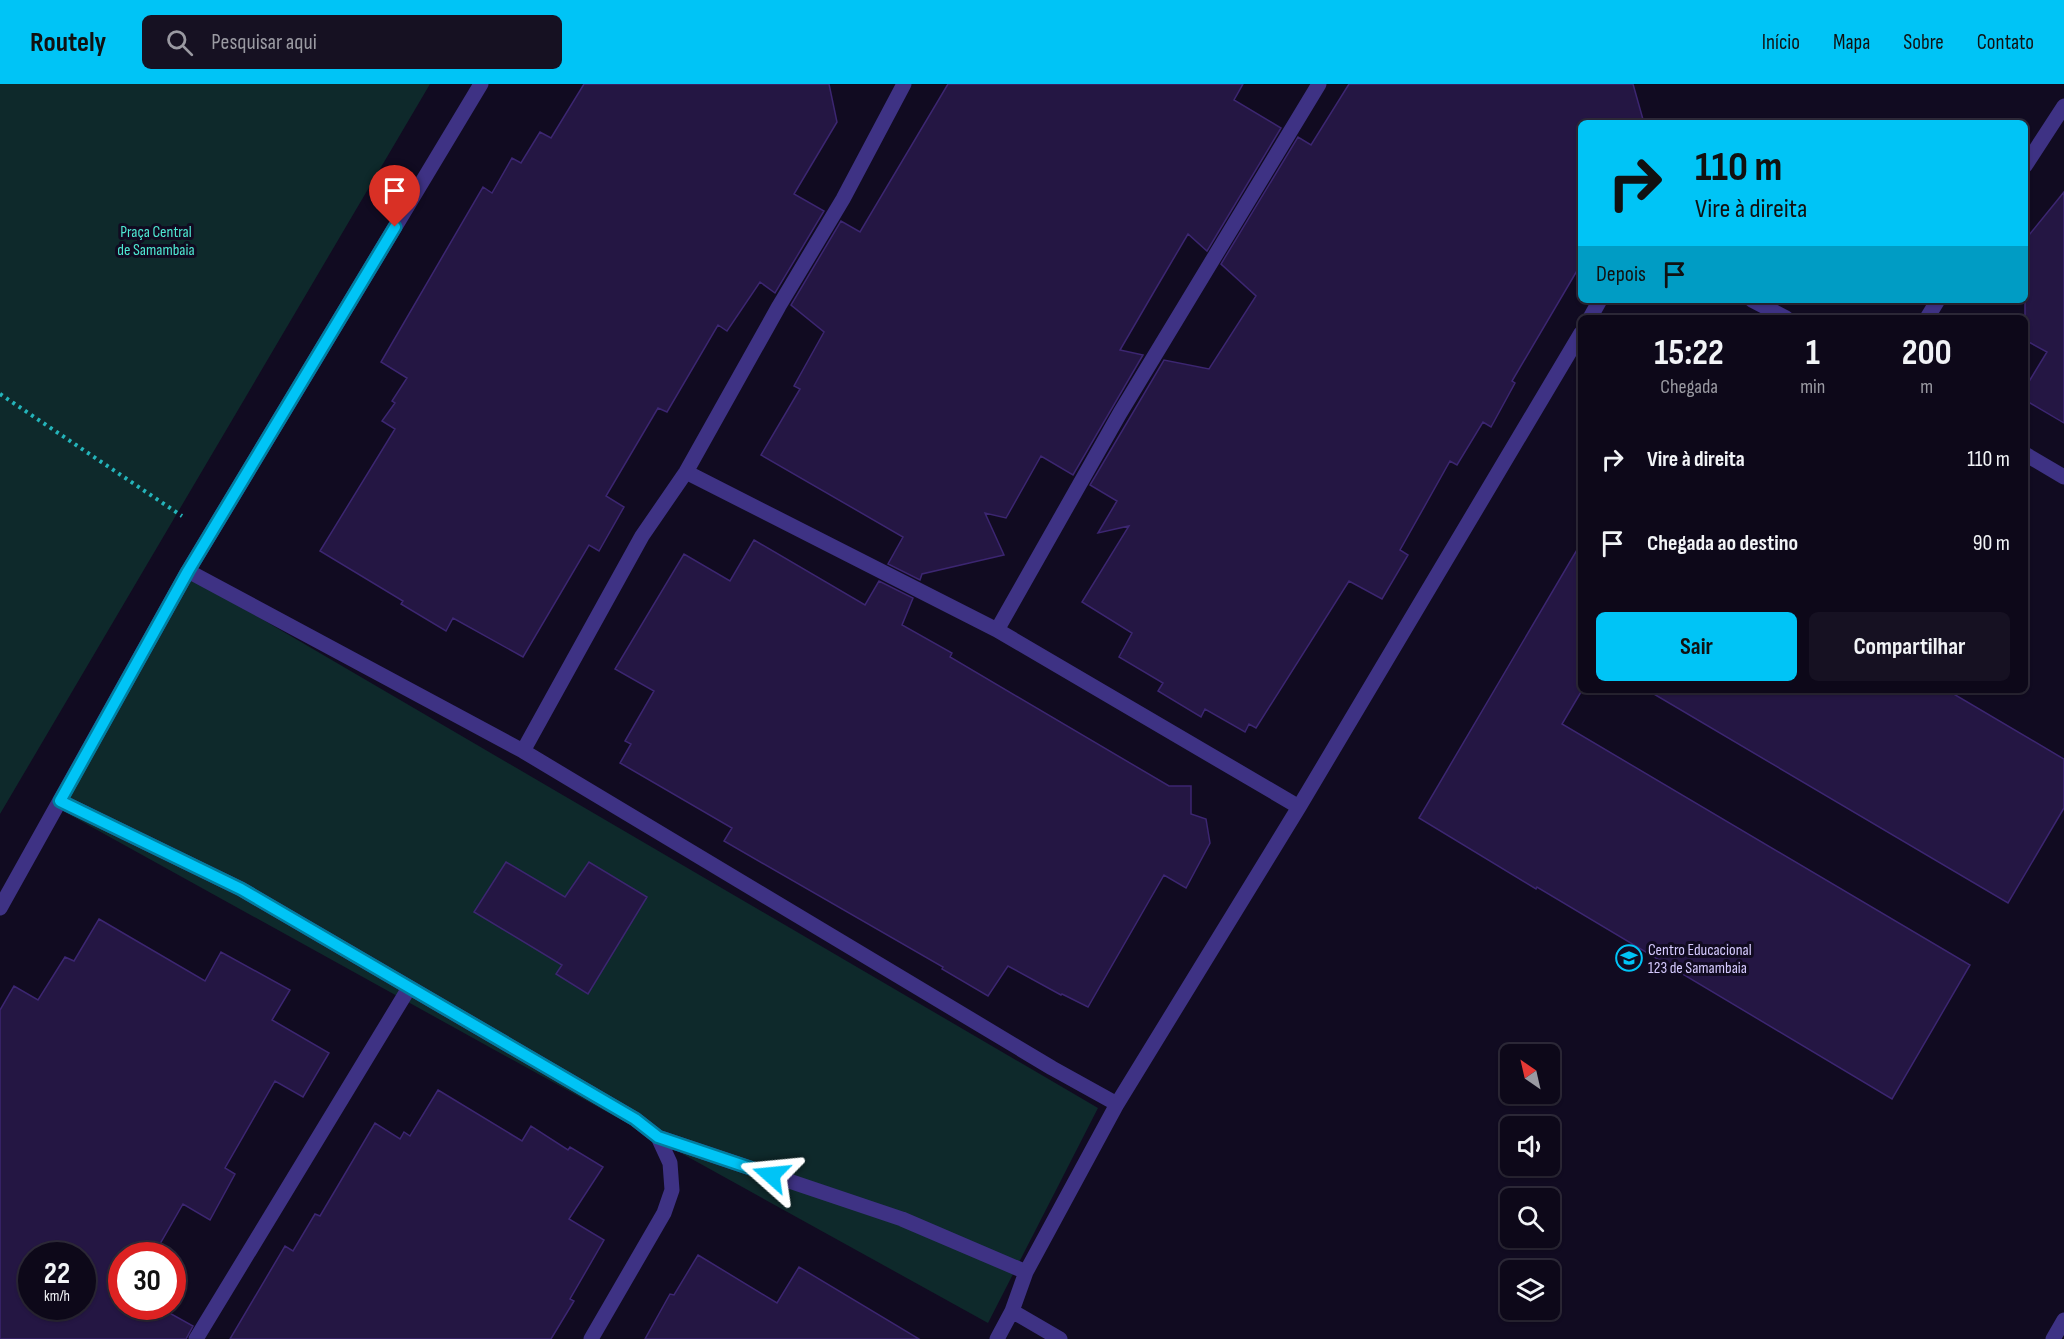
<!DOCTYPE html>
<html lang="pt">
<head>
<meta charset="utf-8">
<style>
	body { margin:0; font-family:"Sofia Sans Condensed",sans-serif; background:#161122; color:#f1f3f6; height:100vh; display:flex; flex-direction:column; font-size:22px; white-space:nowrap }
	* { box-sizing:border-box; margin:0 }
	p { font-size:20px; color:#9a9aa2 }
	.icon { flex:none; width:33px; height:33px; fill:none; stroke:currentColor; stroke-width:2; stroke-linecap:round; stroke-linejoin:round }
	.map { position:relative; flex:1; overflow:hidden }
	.details { position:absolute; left:1578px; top:231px; width:450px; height:378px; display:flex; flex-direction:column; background:#0d0819; border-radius:9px; box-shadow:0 2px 4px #0004,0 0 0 2px #2d2938 }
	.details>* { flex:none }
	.top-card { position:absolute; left:1578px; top:36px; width:450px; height:183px; border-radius:9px; box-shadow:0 2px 4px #0004,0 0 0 2px #2d2938; background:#00c4f6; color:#111; overflow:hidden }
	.needle { width:39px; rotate:326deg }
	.fabs { position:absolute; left:1500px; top:960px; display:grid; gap:12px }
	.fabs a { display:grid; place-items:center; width:60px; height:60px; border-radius:9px; background:#0d0819; box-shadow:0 2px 4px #0004,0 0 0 2px #2d2938; font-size:30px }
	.speed { position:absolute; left:18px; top:1158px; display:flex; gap:12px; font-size:30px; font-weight:700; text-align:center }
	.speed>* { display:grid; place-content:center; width:78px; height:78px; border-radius:50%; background:#0d0819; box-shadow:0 2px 4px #0004,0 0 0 2px #2d2938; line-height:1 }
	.speed small { font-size:15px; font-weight:400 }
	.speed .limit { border:9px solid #d22; background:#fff; color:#111 }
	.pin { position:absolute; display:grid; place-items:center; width:51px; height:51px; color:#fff; margin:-62px -26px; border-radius:50% 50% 50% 0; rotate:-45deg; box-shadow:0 0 6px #0007 }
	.pin .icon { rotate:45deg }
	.me { position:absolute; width:66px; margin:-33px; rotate:288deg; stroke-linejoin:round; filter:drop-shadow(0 0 4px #0008) }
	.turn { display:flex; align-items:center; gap:21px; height:126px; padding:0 18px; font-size:27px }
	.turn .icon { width:78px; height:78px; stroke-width:2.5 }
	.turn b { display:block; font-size:42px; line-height:51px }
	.then { display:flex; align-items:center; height:57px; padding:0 18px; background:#0003; gap:12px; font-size:22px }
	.eta { display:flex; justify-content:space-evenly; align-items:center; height:102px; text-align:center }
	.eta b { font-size:36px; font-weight:700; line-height:42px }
	.button { display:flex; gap:12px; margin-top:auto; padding:12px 18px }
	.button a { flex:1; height:69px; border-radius:9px; background:#00c4f6; color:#111; font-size:24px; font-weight:700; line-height:69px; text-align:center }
	.button a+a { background:#161122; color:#f1f3f6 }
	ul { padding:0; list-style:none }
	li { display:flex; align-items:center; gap:18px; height:84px; padding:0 18px }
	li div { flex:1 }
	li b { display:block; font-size:22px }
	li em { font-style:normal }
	header { display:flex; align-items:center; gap:36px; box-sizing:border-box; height:84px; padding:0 30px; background:#00c4f6; color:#111 }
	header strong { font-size:28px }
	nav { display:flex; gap:33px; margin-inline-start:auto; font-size:21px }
	.search { width:420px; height:54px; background:#161122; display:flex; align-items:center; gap:15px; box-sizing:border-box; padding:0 21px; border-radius:9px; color:#9a9aa2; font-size:22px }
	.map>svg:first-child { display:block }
	.green { fill:#0e292b }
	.building { fill:#241643; stroke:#3c2671; stroke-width:1.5; fill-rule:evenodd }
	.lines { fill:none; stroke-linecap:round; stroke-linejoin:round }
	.path { stroke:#24b4ba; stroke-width:4; stroke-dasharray:3 4.5; stroke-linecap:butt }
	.street { stroke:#3e3284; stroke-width:15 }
	.route-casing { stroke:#007fa0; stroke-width:15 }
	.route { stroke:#00c4f6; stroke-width:10 }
	.labels { text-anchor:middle; stroke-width:6; stroke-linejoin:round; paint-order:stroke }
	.park-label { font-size:16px; fill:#4ee8d2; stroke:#110b21 }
	.poi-label { font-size:16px; fill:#d6cbff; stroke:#110b21; text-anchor:start }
</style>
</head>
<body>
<header>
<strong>Routely</strong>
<div class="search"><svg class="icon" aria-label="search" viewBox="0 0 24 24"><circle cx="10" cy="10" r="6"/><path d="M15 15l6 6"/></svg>Pesquisar aqui</div>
<nav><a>Início</a><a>Mapa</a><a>Sobre</a><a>Contato</a></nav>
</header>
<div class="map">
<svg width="2064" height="1255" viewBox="0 0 2064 1255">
	<rect width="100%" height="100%" fill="#110b21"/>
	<path class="green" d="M0,0h430l-430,730z
		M188,492l910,532 -110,215 -936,-518z"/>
	<path class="building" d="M584,0h245l8,38 -43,72 30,17 -49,82 -15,-11 -33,49 -9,-6 -51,87 -9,-4 -52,88 18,11 -25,44 -10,-6 -66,112 -70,-39 -7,13 -45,-27 2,-3 -83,-50 75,-122 -13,-8 13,-18 -3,-2 15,-23 -26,-16 102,-175 9,6 20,-35 9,5 19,-31 11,6z
		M948,0h295l-9,16 47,28 -74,123 -19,-17 -33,56 -35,60 23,5 -70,120 -32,-19 -35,62 -21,-5 19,42 -82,19 -2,6 -32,-16 15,-27 -142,-82 39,-66 -6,-3 30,-54 -33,-27 50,-84 19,11z
		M1349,0h284l11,39h-63v141l-69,117 3,2 -24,44 -8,-5 -26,43 -7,-4 -50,89 8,5 -26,44 -33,-18 -93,147 -7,-4 -4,8 -40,-23 -4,8 -43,-26 5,-8 -44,-26 13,-24 -50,-31 47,-76 -31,7 19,-32 -27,-16 74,-125 45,9 47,-73 -35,-32 77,-127 13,8z
		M2064,108v231l-39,-23v-12l22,-36 -22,-12v-100z
		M754,456l111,65 14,-24 34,17 -11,27 50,28 -2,4 219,129h22v28l15,5 4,24 -24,45 -22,-13 -76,132 -26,-13 -1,1 -53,-29 -20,30 -46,-27 1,-2 -219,-126 8,-13 -112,-65 11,-19 -6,-3 29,-50 -39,-22 69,-115 46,27z
		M1581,459v149l-19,32 408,241 -78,134 -355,-212 -1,2 -117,-71z
		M1647,606h300l117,69v49l-56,95z
		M506,778l59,35 24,-35 58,35 -59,97 -32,-20 6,-9 -88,-53z
		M99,835l106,62 16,-29 69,38 -18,30 57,33 -26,44 -28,-16 -50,87 10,6 -25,46 -27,-16 -30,52h-31v50h35l36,20 -7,13h-186v-329l14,-24 24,14 27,-43 9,4zM32,1172h50v50h-50z
		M438,1006l84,51 9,-15 37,24 2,-3 33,20 -34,52 35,21 -34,59 4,2 -23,38h-321l55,-93 8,5 22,-37 5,2 55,-93 25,16 4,-7 6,4z
		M698,1171l79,48 22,-36 120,72h-274l25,-45 4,1z"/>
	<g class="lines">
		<path class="path" d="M0,310l182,122"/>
		<path class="street" d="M2025,82l39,-60
			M1752,216l34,18
			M1590,234l10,-18
			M1927,234l11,-18
			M2025,370l39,23
			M686,388l311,158 302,177
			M188,487l335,180 529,317 65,36
			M997,546l123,-217 199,-329
			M523,667l119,-215 44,-64 93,-166 64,-107 61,-115
			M60,717l181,88 394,230 23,18 12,26 2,27 -8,23 -73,126
			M0,824l188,-337 293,-487
			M658,1053l244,82 124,53
			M1012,1227l48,28
			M196,1255l213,-351
			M997,1255l15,-28 14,-39 91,-168 182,-297 282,-474
			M2053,1255l11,-19"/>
	</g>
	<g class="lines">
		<g class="route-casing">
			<path id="route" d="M395,143l-207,344 -128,230 181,88 394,230 23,18 113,38"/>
		</g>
		<use href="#route" class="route"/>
	</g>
	<defs>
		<g id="school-ring" transform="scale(1.35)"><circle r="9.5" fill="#110b21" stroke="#00c4f6" stroke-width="1.5"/><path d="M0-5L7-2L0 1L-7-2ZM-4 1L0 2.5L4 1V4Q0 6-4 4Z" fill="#00c4f6"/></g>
	</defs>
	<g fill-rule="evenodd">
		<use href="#school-ring" x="1629" y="874"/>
	</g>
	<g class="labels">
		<g class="park-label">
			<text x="156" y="153">Praça Central<tspan x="156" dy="18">de Samambaia</tspan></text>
		</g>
		<g class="poi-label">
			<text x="1648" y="871">Centro Educacional<tspan x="1648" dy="18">123 de Samambaia</tspan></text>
		</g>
	</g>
</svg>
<div class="fabs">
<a><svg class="needle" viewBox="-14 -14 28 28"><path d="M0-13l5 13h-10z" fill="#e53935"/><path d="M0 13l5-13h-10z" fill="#9a9aa2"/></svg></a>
<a><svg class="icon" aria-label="sound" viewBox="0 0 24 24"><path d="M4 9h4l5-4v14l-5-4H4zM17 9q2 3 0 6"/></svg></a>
<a><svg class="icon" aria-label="search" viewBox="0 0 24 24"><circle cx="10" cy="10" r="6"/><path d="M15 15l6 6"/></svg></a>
<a><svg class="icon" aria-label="layers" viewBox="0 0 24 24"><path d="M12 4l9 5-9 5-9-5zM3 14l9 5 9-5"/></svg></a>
</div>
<div class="speed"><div>22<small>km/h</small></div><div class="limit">30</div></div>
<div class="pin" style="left:395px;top:143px;background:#d93025"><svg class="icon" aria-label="arrive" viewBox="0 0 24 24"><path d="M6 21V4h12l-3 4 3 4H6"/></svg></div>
<svg class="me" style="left:771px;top:1091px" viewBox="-20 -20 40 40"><path d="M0-17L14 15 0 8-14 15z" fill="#00c4f6" stroke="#fff" stroke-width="4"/></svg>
<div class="top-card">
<div class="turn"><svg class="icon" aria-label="right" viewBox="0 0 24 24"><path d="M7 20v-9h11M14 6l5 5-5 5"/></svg><div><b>110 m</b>Vire à direita</div></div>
<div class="then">Depois<svg class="icon" aria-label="arrive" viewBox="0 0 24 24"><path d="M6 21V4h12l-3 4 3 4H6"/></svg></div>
</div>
<section class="details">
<div class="eta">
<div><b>15:22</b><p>Chegada</p></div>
<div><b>1</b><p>min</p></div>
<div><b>200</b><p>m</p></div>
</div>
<ul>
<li><svg class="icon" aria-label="right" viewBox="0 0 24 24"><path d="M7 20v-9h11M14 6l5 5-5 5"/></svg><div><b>Vire à direita</b></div><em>110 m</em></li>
<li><svg class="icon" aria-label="arrive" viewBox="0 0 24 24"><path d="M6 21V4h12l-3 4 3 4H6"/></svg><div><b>Chegada ao destino</b></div><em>90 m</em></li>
</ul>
<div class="button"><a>Sair</a><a>Compartilhar</a></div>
</section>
</div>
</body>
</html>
